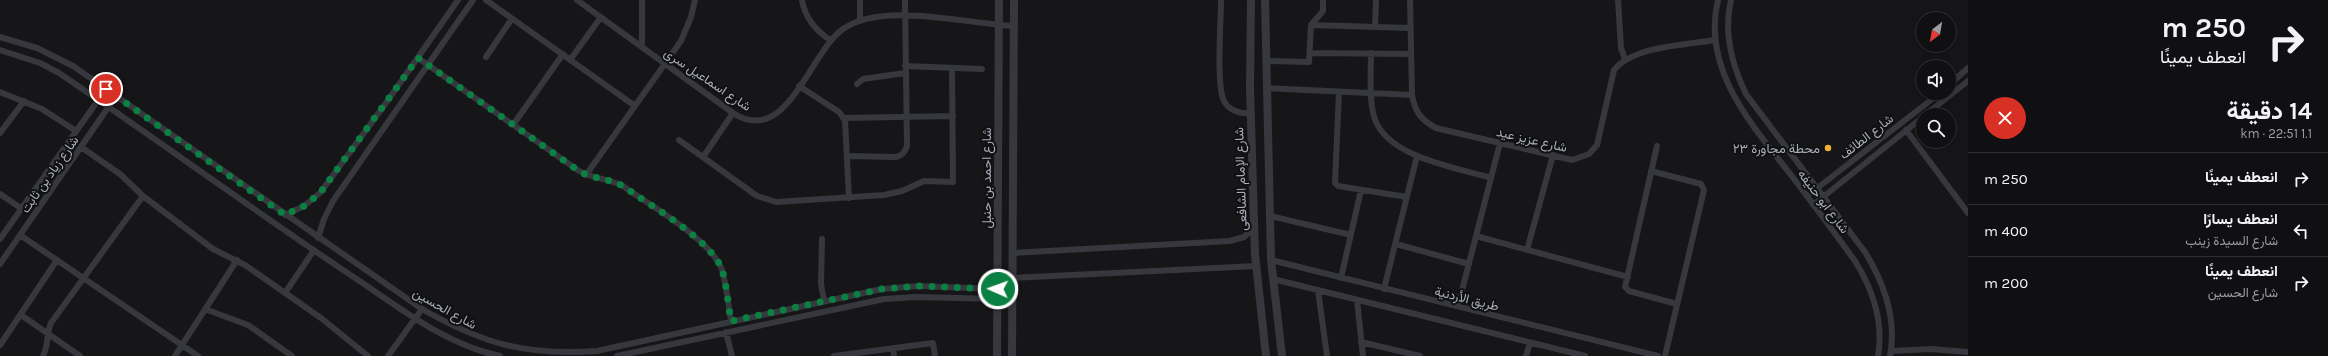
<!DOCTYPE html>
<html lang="ar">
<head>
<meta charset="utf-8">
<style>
	body { margin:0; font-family:Karla,Vazirmatn,sans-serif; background:#19191b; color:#f1f3f6; direction:rtl; height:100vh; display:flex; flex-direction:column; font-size:15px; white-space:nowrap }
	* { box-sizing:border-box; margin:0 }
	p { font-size:13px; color:#9c9d9f }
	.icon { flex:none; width:22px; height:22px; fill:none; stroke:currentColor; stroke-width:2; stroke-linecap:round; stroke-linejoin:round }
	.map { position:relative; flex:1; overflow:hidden; direction:ltr }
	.drawer { display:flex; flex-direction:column; background:#101012; width:360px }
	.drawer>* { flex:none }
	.guide { background:#101012; color:#f1f3f6; overflow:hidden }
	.needle { width:26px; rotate:211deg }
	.controls { position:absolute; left:1916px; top:12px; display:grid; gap:8px }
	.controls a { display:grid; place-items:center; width:40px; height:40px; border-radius:50%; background:#101012; box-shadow:0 2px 10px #0003,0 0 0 1px #303032; font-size:20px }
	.pin { position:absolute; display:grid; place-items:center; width:34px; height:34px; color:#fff; margin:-17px; border:2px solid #fff; border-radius:50%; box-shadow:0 1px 4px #0007 }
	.me { position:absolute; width:44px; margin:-22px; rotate:272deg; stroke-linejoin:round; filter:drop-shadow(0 0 3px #0008) }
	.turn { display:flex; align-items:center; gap:14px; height:84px; padding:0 16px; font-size:18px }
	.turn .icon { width:52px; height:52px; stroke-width:2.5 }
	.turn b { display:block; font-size:28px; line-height:34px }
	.round { display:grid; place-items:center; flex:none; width:42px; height:42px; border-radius:21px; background:#19191b }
	.summary { display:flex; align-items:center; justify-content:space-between; height:68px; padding:0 16px }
	h1 { font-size:24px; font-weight:700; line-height:30px }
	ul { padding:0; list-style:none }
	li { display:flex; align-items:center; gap:12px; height:52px; padding:0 16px; border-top:1px solid #303032 }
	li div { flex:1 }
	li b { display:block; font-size:15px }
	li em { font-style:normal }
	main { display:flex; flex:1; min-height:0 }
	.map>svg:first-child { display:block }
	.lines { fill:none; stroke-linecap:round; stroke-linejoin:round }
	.minor { stroke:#37383d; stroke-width:6 }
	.tertiary { stroke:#37383d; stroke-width:8 }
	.route { stroke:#0b8043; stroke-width:7; stroke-dasharray:0 12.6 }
	.poi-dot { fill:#f2b134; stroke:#111113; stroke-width:1.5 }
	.labels { text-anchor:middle; stroke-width:4; stroke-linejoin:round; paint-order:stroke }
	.street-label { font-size:13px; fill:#a8adb8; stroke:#111113 }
	.poi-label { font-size:13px; fill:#a8adb8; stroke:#111113; text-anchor:end }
</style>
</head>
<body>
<main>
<section class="drawer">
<div class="guide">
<div class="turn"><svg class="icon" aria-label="right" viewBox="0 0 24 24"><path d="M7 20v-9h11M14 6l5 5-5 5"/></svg><div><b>250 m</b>انعطف يمينًا</div></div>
</div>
<div class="summary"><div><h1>14 دقيقة</h1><p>1.1 km · 22:51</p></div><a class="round" style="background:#d93025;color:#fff"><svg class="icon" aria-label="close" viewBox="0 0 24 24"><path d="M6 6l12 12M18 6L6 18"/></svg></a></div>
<ul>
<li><svg class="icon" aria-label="right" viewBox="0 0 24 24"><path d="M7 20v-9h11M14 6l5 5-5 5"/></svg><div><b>انعطف يمينًا</b></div><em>250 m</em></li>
<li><svg class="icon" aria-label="left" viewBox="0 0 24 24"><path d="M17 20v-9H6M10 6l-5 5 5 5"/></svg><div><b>انعطف يسارًا</b><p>شارع السيدة زينب</p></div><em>400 m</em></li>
<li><svg class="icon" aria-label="right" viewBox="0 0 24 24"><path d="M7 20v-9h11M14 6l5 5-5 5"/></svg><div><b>انعطف يمينًا</b><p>شارع الحسين</p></div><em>200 m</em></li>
</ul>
</section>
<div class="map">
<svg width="1968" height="356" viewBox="0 0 1968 356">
	<rect width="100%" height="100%" fill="#161618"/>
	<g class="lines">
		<path class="minor" d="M486,0l149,106
			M577,0l156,113c54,35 76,-60 110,-84 40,-28 124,-5 171,-3
			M802,0c3,18 13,30 28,40
			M860,0v20
			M1221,0c0,20 -5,86 3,101 5,10 17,13 27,12
			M1410,0l2,95c3,17 9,25 24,33l136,32 17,-6 8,-9 17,-75c20,-24 71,-25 101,-30
			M1618,0l3,48 4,11
			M1718,0c-17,69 34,125 73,175 22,29 43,57 64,86 18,29 29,61 23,95
			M1731,0c-8,33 1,65 15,94l119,158c19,31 32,67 25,104
			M1311,25l100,3
			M1375,27l1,-27
			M0,37l37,11 36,18 349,243c61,35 104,47 175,42l285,-62 36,-3 79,3
			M642,47v-47
			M0,50l40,13 19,10c99,67 194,137 293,203 46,30 93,69 148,80
			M1310,53l101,1
			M1371,53c0,19 -3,55 6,71 17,34 80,44 114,54
			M486,57l25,-37
			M418,58l161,113c14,8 29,7 44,15 26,19 89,54 99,84 5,16 6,35 9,51
			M570,60l31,-43
			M1266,61l43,1 2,-37 12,-14v-11
			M905,66l77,3
			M857,84l6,-5 42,-6
			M1949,85l19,-17
			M799,86l40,26 6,8 4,78
			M1266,88l146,7
			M0,92l42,17 34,22
			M1339,92l-4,91 3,3 69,11
			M1925,115l43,-34
			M843,118l110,-2
			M513,125l50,-71
			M1906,130l62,83
			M0,133l24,-32
			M679,140l78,56 19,6 108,-7 18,-4 22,-10 29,1 -1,-113
			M1657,146l-32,141 4,4 48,13
			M81,147l39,27 23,22 70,53 32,16 76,53 47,38
			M848,156l48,1c7,-2 9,-5 11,-11l-2,-146
			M703,157l30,-44
			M1651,171l50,13 3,6 -39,166
			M586,175l95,-134 10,-24 4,-17
			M0,194l22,15
			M1807,196l133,-103
			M1813,205l110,-88
			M285,215l19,-9 16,-13 66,-90 72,-103
			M1270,216l81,19
			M20,235l178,121
			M1476,236l152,41
			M318,238l6,-19 9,-18 140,-201
			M0,239l106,-150
			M822,239l-1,45 3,17
			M1396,244l73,20
			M1527,250l26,-95
			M1012,253l218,-12 14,-4 10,-9
			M1271,260l387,96
			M0,264l116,-168
			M1012,278l244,-12
			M1341,278l20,-88
			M1273,279l312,77
			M1384,289l33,-133
			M1318,290l9,66
			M285,293l29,-43
			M1357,300l6,56
			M1458,306l42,-163
			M205,309l43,16 44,31
			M21,315l59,41
			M726,332l6,24
			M1361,342l59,14
			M0,345l57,-85
			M893,348l1,8
			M1891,351l40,-2 37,3
			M43,356c6,-11 3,-22 8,-33l92,-127
			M175,356l62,-96
			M388,356l34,-47
			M617,356l267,-57 32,-2 81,2
			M834,356l99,-13 2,13
			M1526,356l4,-13"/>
		<path class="tertiary" d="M1251,0l-1,88 5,166 11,102
			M1265,0l6,260 11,96
			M997,356l2,-356
			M1012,356l2,-356"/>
	</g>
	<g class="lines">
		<path class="route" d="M106,89l179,126 19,-9 16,-13 98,-135 161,113c14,8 29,7 44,15 26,19 89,54 99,84 5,16 6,35 9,51l151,-32 36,-3 80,3"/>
	</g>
	<circle class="poi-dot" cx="1828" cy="148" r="4"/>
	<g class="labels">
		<g class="street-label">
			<text transform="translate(708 79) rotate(34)" y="5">شارع اسماعيل سرى</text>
			<text transform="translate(1866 136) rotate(-38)" y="5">شارع الطائف</text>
			<text transform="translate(1532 139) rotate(13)" y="5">شارع عزيز عيد</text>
			<text transform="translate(49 174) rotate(-55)" y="5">شارع زياد بن ثابت</text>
			<text transform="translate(986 178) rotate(-90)" y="5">شارع احمد بن حنبل</text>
			<text transform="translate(1240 179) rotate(-92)" y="5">شارع الإمام الشافعى</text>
			<text transform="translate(1824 201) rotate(53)" y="5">شارع ابو حنيفه</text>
			<text transform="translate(1467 298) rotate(14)" y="5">طريق الأردنية</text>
			<text transform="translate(445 308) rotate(29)" y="5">شارع الحسين</text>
		</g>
		<g class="poi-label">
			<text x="1820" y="153">محطة مجاورة ٢٣</text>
		</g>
	</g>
</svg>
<div class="controls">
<a><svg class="needle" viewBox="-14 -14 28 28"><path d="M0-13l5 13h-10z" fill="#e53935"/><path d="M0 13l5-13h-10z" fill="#9c9d9f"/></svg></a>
<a><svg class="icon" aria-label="sound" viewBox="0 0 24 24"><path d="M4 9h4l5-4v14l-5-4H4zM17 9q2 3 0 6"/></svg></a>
<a><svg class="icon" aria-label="search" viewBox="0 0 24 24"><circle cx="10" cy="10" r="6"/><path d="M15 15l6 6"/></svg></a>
</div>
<div class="pin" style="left:106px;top:89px;background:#d93025"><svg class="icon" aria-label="arrive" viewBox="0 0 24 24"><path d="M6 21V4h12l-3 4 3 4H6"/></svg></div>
<svg class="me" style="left:998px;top:289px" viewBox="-20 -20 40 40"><circle r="17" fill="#0b8043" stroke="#fff" stroke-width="3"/><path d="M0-11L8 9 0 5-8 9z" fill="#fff"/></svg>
</div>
</main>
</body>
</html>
